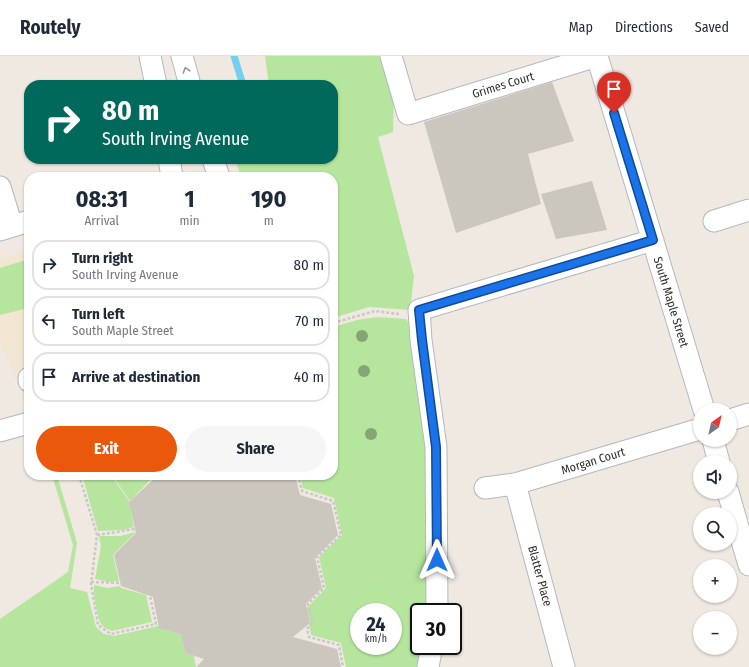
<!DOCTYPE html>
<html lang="en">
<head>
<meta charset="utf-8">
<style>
	body { margin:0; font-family:"Fira Sans Condensed",sans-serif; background:#f6f6f7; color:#1f2937; height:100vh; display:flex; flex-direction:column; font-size:15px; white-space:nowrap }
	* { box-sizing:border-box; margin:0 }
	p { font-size:13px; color:#747a83 }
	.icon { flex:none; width:22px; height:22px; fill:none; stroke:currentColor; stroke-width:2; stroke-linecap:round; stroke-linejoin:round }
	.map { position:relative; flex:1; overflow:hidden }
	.side { position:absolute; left:24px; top:116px; width:314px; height:308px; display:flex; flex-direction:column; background:#fff; border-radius:16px; box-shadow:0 1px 3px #0004 }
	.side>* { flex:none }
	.banner { position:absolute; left:24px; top:24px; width:314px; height:84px; border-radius:16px; box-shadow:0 1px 3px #0004; background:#00695c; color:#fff; overflow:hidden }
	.needle { width:26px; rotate:34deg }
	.tools { position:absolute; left:693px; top:347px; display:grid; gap:8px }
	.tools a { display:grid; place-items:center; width:44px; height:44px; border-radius:50%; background:#fff; box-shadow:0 1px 3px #0004; font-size:20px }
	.speed { position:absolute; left:350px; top:547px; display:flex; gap:8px; font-size:20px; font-weight:700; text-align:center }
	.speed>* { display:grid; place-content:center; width:52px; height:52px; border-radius:50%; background:#fff; box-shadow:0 1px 3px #0004; line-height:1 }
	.speed small { font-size:10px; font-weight:400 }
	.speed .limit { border:2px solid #111; border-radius:6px; background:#fff; color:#111 }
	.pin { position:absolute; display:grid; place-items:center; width:34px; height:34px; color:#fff; margin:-41px -17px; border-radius:50% 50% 50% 0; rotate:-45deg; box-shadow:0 0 4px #0007 }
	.pin .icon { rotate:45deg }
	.me { position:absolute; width:44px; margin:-22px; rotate:0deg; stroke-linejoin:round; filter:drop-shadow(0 0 3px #0008) }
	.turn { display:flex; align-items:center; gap:14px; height:84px; padding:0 12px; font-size:18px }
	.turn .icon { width:52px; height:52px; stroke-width:2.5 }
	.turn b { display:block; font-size:28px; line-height:34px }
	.eta { display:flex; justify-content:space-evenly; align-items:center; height:68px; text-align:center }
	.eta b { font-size:24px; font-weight:700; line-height:28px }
	.action { display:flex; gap:8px; margin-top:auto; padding:8px 12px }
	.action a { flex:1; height:46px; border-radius:24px; background:#ea580c; color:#fff; font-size:16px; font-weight:700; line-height:46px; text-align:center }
	.action a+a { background:#f6f6f7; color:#1f2937 }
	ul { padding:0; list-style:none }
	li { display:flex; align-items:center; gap:12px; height:50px; margin:0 8px 6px; padding:0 4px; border:2px solid #e0e1e3; border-radius:16px }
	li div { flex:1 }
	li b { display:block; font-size:15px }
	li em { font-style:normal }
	header { display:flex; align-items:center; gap:24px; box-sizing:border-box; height:56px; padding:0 20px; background:#fff; border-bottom:1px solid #e0e1e3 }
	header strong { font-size:19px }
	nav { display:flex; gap:22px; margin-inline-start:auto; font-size:14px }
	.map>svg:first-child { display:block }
	.education { fill:#f0e6d1 }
	.green { fill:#b6e59e; fill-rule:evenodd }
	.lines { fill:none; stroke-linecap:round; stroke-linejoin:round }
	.stream { stroke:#75cff0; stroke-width:7 }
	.building { fill:#cbc7bf }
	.minor-casing { stroke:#b4b7c1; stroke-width:23 }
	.path { stroke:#c9c9c9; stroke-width:2.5; stroke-dasharray:3 2; stroke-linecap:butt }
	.minor { stroke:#fff; stroke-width:21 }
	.tree { fill:#84a574 }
	.oneway { stroke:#969696 }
	.route-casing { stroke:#114b97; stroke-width:10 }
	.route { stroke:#1a73e8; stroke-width:7 }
	.labels { text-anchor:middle; stroke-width:3.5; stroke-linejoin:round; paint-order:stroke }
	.street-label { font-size:12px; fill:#2e2e2e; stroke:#fff }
</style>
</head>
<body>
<header>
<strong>Routely</strong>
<nav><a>Map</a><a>Directions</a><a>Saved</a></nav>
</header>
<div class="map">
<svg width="749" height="611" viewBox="0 0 749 611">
	<rect width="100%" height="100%" fill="#efe9e1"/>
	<path class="education" d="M29,194v161l-29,-70v-82z"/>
	<path class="green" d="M265,0h118l11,38 -1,38 -15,5 36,139 -4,34 -41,-3 -36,11v-141h-92l-6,-18h98v-74h-64z
		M29,203v49l-29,7v-47z
		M377,261l29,2 13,19 14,118 1,156h-15v34h10l-4,21h-79l-5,-24 -30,-8 -2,-11 1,-2 -3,-14 19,-20 -7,-31 23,-22 -8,-37 -31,-10 -3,-13h33v-148l24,-7zM359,556h34v34h-34z
		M52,419h5l20,68 -7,45 17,4 9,35 8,7 10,2 44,-10 23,8 4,19 9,3 2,11h-196v-48l68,-47 5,-27z
		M82,419h29l18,26 5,26 -11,3 -25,1z
		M112,419h38l1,4 -21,22z
		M136,476l-23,23 6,26 -10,1 -14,-3 6,-33 -2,-10h21z
		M94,529l13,3 13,-2 1,2 25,7 6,27 -40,9c-4,-2 -8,-3 -11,-7 -4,-7 -8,-31 -7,-39z"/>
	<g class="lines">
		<path class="stream" d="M234,0l9,29"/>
	</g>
	<path class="building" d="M552,26l22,59 -46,13 13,50 -85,29 -32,-111z
		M592,125l15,49 -51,9 -15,-45z
		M158,419h137l5,20 31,9 7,31 -23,23 7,30 -16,16 4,19 -17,14 44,12 4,18h-145l8,-8 -19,-6 -4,-19 -22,-6 -6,-31 -32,-11 -7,-31 22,-22 -7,-31z"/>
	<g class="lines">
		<g class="minor-casing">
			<path id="minor" d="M150,0l6,29
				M182,0l8,29
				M391,0l17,58 189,-58
				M597,0l107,354
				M169,103l3,18
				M213,103l6,18
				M0,131l12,39
				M714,165l35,-11
				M0,174l29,-9
				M29,322v3
				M730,364l19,-6
				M0,375l29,-8
				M713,384l6,22
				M515,428l49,183
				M485,432l30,-4 185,-55
				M728,436l21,73
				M437,556l-1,-165 -15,-107 -2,-30 234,-70
				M428,611l4,-21"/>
		</g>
		<path class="path" d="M333,267l42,-12 24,3
			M79,419l18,60 -6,49 7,41 13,9 45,-10 -6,-28
			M298,419l4,16 31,10 8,34 -24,22 7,31 -16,16 4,19 -5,6 2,8 30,8 4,22
			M97,479l38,-6
			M91,526l29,1"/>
		<use href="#minor" class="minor"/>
	</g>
	<g class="tree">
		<circle cx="362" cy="280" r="6"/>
		<circle cx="364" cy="315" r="6"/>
		<circle cx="371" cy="378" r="6"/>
	</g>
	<defs><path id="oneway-chevron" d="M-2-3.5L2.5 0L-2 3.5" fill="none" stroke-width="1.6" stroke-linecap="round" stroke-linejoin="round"/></defs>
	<use class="oneway" href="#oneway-chevron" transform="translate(186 14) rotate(-107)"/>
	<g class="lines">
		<g class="route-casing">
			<path id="route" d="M437,504l-1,-113 -14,-107 -3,-30 234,-70 -39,-127"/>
		</g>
		<use href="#route" class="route"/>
	</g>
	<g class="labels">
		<g class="street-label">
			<text transform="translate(503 29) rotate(-17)" y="4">Grimes Court</text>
			<text transform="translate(671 246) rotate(73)" y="4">South Maple Street</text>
			<text transform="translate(593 405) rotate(-17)" y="4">Morgan Court</text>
			<text transform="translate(540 520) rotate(75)" y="4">Blatter Place</text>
		</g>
	</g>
</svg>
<div class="tools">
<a><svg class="needle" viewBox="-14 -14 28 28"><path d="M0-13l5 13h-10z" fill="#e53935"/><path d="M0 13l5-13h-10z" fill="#747a83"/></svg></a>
<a><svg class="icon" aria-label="sound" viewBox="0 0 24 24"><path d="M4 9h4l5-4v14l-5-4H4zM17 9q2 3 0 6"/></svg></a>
<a><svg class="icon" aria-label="search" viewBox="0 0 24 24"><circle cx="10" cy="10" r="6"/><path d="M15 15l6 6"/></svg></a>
<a>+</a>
<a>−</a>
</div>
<div class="speed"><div>24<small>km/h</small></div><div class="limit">30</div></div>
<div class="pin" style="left:614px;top:57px;background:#d93025"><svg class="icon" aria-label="arrive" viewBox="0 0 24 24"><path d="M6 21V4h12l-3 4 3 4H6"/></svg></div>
<svg class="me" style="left:437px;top:504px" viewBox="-20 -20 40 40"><path d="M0-17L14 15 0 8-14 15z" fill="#1a73e8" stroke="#fff" stroke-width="4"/></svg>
<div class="banner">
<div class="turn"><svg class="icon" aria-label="right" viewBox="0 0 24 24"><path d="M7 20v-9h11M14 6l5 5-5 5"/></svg><div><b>80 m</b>South Irving Avenue</div></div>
</div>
<section class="side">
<div class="eta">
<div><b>08:31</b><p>Arrival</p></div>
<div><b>1</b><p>min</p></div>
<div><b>190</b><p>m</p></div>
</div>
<ul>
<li><svg class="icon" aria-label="right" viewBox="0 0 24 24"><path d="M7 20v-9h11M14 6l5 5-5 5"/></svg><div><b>Turn right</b><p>South Irving Avenue</p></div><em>80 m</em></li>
<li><svg class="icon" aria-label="left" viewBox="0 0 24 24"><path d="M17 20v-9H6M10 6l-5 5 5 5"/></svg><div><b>Turn left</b><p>South Maple Street</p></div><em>70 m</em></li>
<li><svg class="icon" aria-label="arrive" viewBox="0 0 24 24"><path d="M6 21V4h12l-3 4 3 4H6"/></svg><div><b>Arrive at destination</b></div><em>40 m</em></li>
</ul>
<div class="action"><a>Exit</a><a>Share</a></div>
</section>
</div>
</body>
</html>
